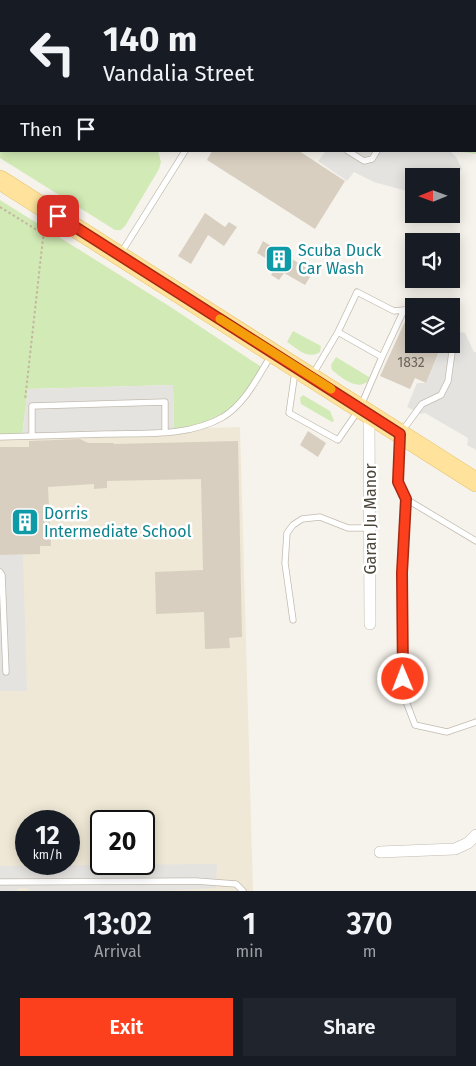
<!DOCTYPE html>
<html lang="en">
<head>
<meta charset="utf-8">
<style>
	body { margin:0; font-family:"Fira Sans",sans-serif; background:#20242c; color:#f1f3f6; height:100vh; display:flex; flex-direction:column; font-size:19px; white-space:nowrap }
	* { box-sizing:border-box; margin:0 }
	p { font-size:16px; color:#9ea1a6 }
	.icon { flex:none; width:28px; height:28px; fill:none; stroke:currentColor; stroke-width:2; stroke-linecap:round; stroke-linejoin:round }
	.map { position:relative; height:891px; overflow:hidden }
	.drawer { display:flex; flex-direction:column; background:#171b24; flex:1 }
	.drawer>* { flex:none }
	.hud { position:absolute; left:0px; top:0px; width:476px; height:152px; box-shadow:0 2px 12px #0003; background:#171b24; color:#f1f3f6; overflow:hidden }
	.needle { width:32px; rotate:269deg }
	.buttons { position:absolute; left:405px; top:168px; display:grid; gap:10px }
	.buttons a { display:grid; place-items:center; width:55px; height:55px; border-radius:0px; background:#171b24; box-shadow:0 2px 12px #0003; font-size:25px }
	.speed { position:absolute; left:15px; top:810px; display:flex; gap:10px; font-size:25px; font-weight:700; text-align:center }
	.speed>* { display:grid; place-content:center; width:65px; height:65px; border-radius:50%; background:#171b24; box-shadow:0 2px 12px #0003; line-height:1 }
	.speed small { font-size:12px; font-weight:400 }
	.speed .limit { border:2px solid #111; border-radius:8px; background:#fff; color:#111 }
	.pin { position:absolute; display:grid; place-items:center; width:42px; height:42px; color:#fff; margin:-21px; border-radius:10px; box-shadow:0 2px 8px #0006 }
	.me { position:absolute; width:55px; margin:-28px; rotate:359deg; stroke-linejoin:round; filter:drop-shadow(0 0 4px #0008) }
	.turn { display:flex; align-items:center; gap:18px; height:105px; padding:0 20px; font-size:22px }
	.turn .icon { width:65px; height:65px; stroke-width:2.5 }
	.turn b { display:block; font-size:35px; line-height:42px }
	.then { display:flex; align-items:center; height:48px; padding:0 20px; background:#0003; gap:10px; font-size:19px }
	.eta { display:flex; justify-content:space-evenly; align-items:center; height:85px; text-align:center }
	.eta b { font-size:30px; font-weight:600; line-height:35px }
	.action { display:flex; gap:10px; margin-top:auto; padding:10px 20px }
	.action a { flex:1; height:58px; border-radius:0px; background:#fc3f1d; color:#fff; font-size:20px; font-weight:600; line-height:58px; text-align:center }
	.action a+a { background:#20242c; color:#f1f3f6 }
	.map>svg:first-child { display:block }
	.education { fill:#efe8d6; fill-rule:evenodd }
	.green { fill:#d2eab5 }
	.parking { fill:#e5e3e0 }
	.building { fill:#d8cfc1 }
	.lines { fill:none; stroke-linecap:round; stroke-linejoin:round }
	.service-casing { stroke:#c2bbae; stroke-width:7 }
	.minor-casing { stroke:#c2bbae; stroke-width:12 }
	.primary-casing { stroke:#e6c16a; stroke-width:20 }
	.path { stroke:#c4b79f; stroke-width:2; stroke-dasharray:2.5 2.5; stroke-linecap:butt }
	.service { stroke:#fff; stroke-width:5.5 }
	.minor { stroke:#fff; stroke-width:11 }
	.primary { stroke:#ffe39c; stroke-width:19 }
	.route-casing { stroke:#a42913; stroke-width:12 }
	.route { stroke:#fc3f1d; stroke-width:9 }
	.slow { stroke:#f59e0b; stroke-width:9 }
	.labels { text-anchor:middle; stroke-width:5; stroke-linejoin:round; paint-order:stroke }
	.number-label { font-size:14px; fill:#6e675b }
	.culture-label { font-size:16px; fill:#0d838f; stroke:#fff; text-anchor:start }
	.street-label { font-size:16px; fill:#4b4439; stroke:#fff }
</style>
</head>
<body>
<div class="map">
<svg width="476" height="891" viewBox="0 0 476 891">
	<rect width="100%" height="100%" fill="#f6f3ec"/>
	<path class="education" d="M240,427l13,464h-253v-457zM26,821h43v43h-43zM101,821h43v43h-43z"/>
	<path class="green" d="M322,0h154v154l-19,-3h18v-150z
		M1,125v26h157l3,11 -2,7 -34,57 -4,4h-6l-115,-72z
		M0,200l169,106 94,62 -18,29 -21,19 -50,16 -1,-47 -145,4 -6,47 -22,1z
		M293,331l28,15 -1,6c-13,8 -22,-3 -33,-10z
		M336,357l33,20v3c-11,12 -27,-2 -37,-10l-1,-5z
		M303,395l27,16 4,10 -2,1 -31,-18 -1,-6z"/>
	<path class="parking" d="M33,0h241l-242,1z
		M326,151h124l6,6 6,12 -11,11v-4h-37v16h-4l-36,-10 -20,-10 -7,9 -29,-20z
		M451,330l14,3 9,19h2v98l-9,-5 1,-7 -43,-25 -5,1 -13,-7 10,-24h9l17,-39h8z
		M173,385l1,47 -152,4 6,-47z
		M0,555h23l4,136h-27z
		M217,864l-1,24 -57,3h-129l-3,-3h-7l-5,3h-15v-25z"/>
	<path class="building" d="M212,151h87l46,30 -30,48 -108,-69z
		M205,213l20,14 4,-5 8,5 -13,19 -16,-11 -17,29 -13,-8z
		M263,241l50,31 -8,13 -21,-12 -5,7 -8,-5 6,-10 -20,-12z
		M407,317l7,3v24h19l8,3 -15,36 -11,-5 -5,11 -30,-13z
		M308,431l18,12 -8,14 -18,-12z
		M80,439l8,4h26v1l124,-3 4,196 -13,1 1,10 -25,1 -1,-37 -48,2 -1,-42 48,-2 -2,-91 -94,2v7l-13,1v-5l-46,3 3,59h-11v8l-40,1v-108h29v-6z"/>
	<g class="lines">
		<g class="service-casing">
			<path id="service" d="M280,1l1,-1
				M348,151l16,10 8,-2 5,-8
				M121,253l64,-102
				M450,344l2,8 -4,29 -7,14 -19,9 -22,30 -2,48 8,17 70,42
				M382,357l22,-47
				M295,372l-6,41 49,27 22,-32 22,-51 -44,-25
				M313,374l25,-42 19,-40 37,19 10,-1 10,3
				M32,436v-30l133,-4v31
				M0,437c36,-1 71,-2 107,-3 38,-1 81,3 116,-17 23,-14 35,-41 49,-63
				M406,499l-4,74 2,123 11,29 32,7 29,-10
				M0,572l2,3 4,97
				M293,620l-8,-57 2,-30 6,-8 9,-6 18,-2 28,11h22
				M0,882l196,-1 40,3 7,7"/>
		</g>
		<g class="minor-casing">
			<path id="minor" d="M369,414l1,210
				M380,852l75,-3 13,-6 8,-8"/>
		</g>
		<g class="primary-casing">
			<path id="primary" d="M0,180l476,302"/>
		</g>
		<path class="path" d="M0,207l45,28 -2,3 -18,162"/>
		<use href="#service" class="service"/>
		<use href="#minor" class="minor"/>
		<use href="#primary" class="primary"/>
	</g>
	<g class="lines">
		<g class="route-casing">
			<path id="route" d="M58,216l342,218 -2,48 8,17 -4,74 1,106"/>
		</g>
		<use href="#route" class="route"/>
		<path class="slow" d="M220,319l111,70"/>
	</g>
	<defs>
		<g id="building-square" transform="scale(1.4375)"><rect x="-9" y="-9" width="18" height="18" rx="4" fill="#0f9aa8" stroke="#fff"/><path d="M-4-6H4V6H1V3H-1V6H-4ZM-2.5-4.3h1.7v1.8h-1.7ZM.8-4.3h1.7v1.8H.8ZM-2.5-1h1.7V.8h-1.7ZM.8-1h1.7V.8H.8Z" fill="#fff"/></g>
	</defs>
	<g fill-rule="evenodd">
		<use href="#building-square" x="279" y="259"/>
		<use href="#building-square" x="25" y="522"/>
	</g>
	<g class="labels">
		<g class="number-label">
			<text x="411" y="367">1832</text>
		</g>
		<g class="culture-label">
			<text x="298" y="256">Scuba Duck<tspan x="298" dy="18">Car Wash</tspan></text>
			<text x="44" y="519">Dorris<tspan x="44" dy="18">Intermediate School</tspan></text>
		</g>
		<g class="street-label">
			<text transform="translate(370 519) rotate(-90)" y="6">Garan Ju Manor</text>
		</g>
	</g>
</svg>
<div class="buttons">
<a><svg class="needle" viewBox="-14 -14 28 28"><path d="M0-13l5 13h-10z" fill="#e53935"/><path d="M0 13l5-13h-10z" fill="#9ea1a6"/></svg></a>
<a><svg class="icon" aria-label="sound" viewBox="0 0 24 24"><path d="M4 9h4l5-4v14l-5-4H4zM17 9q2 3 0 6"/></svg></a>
<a><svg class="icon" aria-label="layers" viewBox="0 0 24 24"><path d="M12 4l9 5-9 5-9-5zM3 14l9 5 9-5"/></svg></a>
</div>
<div class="speed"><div>12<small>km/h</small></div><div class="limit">20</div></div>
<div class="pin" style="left:58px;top:216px;background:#d93025"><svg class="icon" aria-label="arrive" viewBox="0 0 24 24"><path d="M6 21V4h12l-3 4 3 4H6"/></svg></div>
<svg class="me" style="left:403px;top:679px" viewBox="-20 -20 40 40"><circle r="17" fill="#fc3f1d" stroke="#fff" stroke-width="3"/><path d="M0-11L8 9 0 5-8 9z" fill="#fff"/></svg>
<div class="hud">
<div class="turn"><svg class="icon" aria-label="left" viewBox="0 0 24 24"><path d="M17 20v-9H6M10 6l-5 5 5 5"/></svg><div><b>140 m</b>Vandalia Street</div></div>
<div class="then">Then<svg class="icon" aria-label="arrive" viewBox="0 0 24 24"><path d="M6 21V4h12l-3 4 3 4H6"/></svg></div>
</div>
</div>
<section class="drawer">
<div class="eta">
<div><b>13:02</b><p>Arrival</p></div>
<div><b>1</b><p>min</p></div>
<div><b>370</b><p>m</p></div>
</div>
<div class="action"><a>Exit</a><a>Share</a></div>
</section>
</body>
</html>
